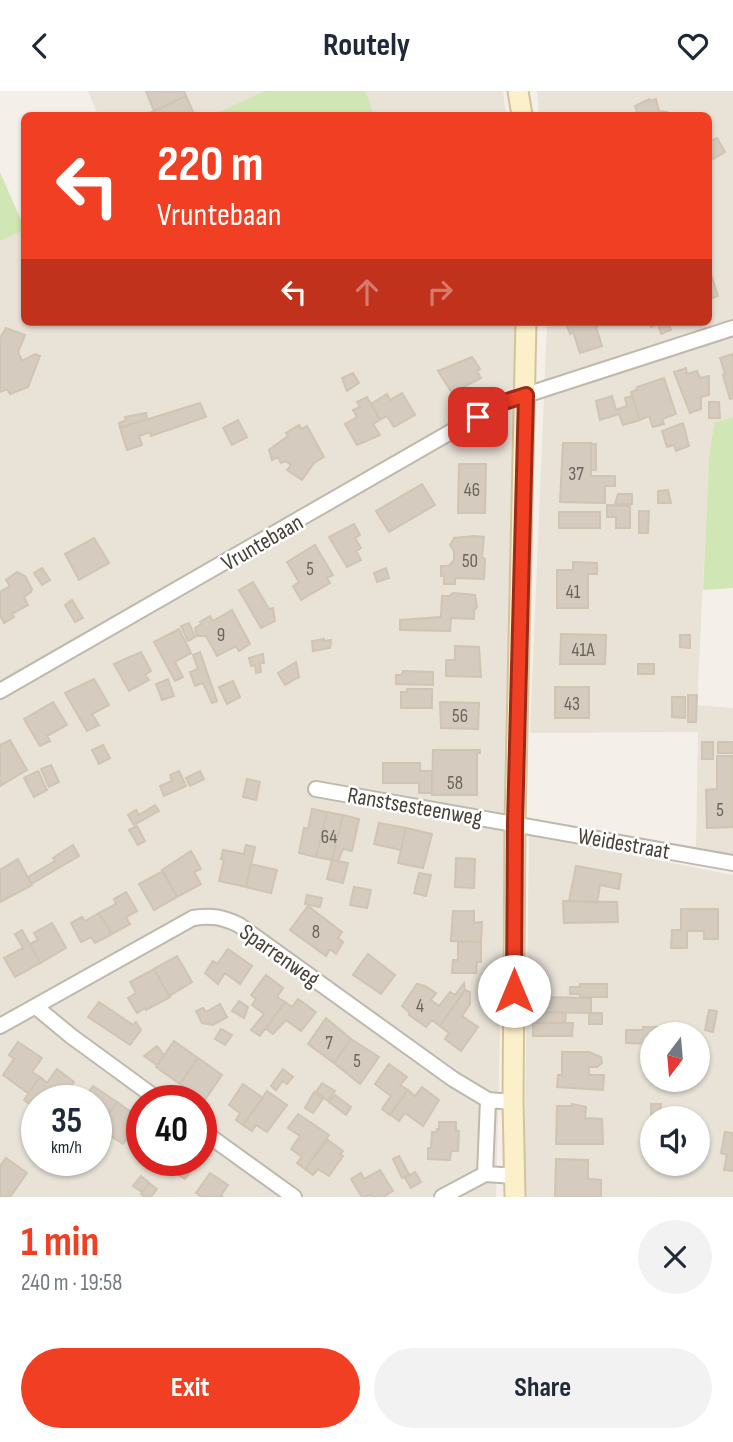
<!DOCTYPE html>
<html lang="en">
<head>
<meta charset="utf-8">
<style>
	body { margin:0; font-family:"Sofia Sans Condensed",sans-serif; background:#f2f2f3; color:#1f2937; height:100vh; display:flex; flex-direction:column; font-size:26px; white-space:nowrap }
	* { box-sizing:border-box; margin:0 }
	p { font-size:23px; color:#747a83 }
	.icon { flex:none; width:38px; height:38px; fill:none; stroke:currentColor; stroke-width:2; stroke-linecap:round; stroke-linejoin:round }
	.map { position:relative; height:1106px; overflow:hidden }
	.details { display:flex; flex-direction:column; background:#fff; flex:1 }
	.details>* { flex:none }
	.top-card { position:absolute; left:21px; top:21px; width:691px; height:214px; border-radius:10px; box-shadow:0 2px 5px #0004; background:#f13f23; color:#fff; overflow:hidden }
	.needle { width:46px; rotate:196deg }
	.fabs { position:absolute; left:640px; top:931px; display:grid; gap:14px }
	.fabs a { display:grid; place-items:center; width:70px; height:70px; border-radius:50%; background:#fff; box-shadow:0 2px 5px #0004; font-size:35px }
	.speed { position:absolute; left:21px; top:994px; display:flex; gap:14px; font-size:35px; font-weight:700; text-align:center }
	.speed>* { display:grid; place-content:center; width:91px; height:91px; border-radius:50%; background:#fff; box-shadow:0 2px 5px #0004; line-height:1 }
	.speed small { font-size:18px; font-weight:400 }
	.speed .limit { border:10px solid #d22; background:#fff; color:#111 }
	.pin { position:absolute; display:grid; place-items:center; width:60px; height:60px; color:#fff; margin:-30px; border-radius:14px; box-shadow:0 4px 10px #0006 }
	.me { position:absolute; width:77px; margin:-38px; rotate:0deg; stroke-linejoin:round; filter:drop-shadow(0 0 5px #0008) }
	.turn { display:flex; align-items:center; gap:24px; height:147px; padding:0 21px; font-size:32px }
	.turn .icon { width:91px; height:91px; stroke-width:2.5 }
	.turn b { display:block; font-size:49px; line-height:60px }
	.lanes { display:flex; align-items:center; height:66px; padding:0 21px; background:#0003; justify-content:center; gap:35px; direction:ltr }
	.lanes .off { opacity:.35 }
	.round { display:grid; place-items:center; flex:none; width:74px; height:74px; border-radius:37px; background:#f2f2f3 }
	.overview { display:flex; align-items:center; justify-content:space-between; height:119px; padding:0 21px }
	h1 { font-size:42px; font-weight:700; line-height:52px; color:#f13f23 }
	.primary-button { display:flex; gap:14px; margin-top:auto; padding:14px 21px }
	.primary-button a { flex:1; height:80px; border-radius:42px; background:#f13f23; color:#fff; font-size:28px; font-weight:700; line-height:80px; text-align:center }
	.primary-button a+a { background:#f2f2f3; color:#1f2937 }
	header { display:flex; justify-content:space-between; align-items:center; height:91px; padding:0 21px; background:#fff; font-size:32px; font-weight:700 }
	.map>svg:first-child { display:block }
	.residential { fill:#e8e2d7; fill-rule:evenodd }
	.green { fill:#d0e6b4 }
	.building { fill:#d5ccbf; stroke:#d0c4b2; stroke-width:2 }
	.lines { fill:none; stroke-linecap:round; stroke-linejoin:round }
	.street-casing { stroke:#bfb8ac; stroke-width:18 }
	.secondary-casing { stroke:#d2c39a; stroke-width:23 }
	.street { stroke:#fff; stroke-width:14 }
	.secondary { stroke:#fcf0cb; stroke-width:19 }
	.route-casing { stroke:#9d2917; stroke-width:18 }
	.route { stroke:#f13f23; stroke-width:12 }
	.labels { text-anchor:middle; stroke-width:5; stroke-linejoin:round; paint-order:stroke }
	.number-label { font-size:19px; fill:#6a645a }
	.street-label { font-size:23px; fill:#474138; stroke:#fff }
</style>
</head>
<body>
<header><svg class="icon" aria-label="back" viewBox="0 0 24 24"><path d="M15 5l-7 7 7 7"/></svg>Routely<svg class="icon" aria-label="heart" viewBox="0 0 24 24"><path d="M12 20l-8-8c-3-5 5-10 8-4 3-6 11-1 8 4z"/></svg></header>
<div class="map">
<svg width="733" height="1106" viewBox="0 0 733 1106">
	<rect width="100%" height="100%" fill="#f4f0e9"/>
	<path class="residential" d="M88,0h415l3,24h-408z
		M537,0h196v326l-19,6 -5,34 -12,248 36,3v146l-37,-7 2,-115 -168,1 17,-411h162v-207h-170z
		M24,139v92h493l-21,875h-496v-956zM37,1010h59v59h-59zM142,1010h59v59h-59z
		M529,744l204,40v322h-209zM653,943h45v46h-45zM653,1027h45v46h-45z"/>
	<path class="green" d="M266,0h99l9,24h-162z
		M0,81l24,55v3l-24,11z
		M733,326v171l-30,2 6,-133 5,-34z"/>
	<path class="building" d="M146,0h38l2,5 -32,15z
		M186,5l8,18 -43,1 -1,-2z
		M649,8l1,2 6,-2 3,12 8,1 1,3h-30l-3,-9z
		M717,47l8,14 -12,7 -4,-8v-9z
		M709,177l9,28 -9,3z
		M570,231h27l1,4 -2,1 6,19 -22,7 -7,-21 -3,2 -4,-11z
		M649,231h19l3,8 -10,4 -3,-10 -7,3z
		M6,237l19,7 -7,17 4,9 13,-7 5,2 -12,31 -18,7 -3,-5 -7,3v-54z
		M733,263v44l-3,1 -7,-24 2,-1 -5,-16z
		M472,266l8,12 -3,2 4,7 -29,15 -14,-22z
		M686,277l1,6 10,-3 3,7 9,-2v19l-8,2v12l-11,4 -16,-41z
		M353,282l6,10 -12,8 -5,-13z
		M664,287l12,36 -14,5 2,5 -11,3 -4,-11 -9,4 -9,-28 7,-3 -1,-2z
		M402,302l13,22 -21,12 -7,-11 -7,4 -9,-16 16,-10 3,6z
		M612,305l4,14 11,-4 -2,-8 7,-2 8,24 -17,5 -4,-11 -19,6 -4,-19z
		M367,306l13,23 -7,4 7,11 -23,10 -12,-21 12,-7 -4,-7 7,-3 -3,-5z
		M709,311h10l1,16h-11z
		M200,312l6,14 -55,19 -1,-4 -11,4 3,9 -15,5 -7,-22z
		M146,322l1,6 -27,9 -1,-5 7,-3 -1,-3z
		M238,329l9,17 -15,8 -9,-17z
		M683,332l6,23 -13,5 -2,-6 -7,2 -5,-16z
		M299,334l2,4 6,-3 17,31 -10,6 -12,17 -15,-10 4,-5 -5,-4 -5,2 -3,-6 -6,3 -3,-10 19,-14 -2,-3z
		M563,352h28v33h24v10h-10v17l-45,-1z
		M591,353h5v26h-5z
		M459,373h27l-1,49h-27z
		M422,393l13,21 -46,27 -13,-21z
		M668,399l3,13h-13v-12z
		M618,403h14v10h-17z
		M607,414l23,1v22h-14v-11h-9z
		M639,420h10l-1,22h-9z
		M559,421h41v16h-41z
		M354,433l6,11 -5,3 6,10 -5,3 5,9 -14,7 -18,-30z
		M474,445l10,1 -2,20 3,2 -1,20 -29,-1v6h-11v-8h-3v-10h8l5,-6v-9l-4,-6 4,-7z
		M94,447l15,25 -30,17 -14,-26z
		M315,454l18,30 -6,3 3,5 -29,17 -8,-14 6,-4 -12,-20z
		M573,471l24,1v11h-9v34h-31v-38h16z
		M42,477l8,12 -8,5 -8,-12z
		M386,477l3,10 -12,4 -3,-9z
		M17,481l8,4 7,13 -1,3 -7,5 4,8 -16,9 2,3 -10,6 -4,-8v-23l10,-6 -4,-6z
		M253,491l16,27 4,-1 2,13 -14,7 -22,-38z
		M453,502l22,2 2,12 -3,4v8l-23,-1 -1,13 -50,-1v-10l41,-3 1,-21h7z
		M72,509l11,18 -8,4 -10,-17z
		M232,519l18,34 -11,7 -3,-5 -19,10 -11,-20h-9l-2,-8 6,-4 -1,-2 10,-6 3,5z
		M189,532l6,14 -7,4 -7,-15z
		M179,538l12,24 -16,9 8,15 -8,4 -21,-39z
		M561,543l45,1 -1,29h-45z
		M680,544h10v13l-10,-1z
		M324,548v2l7,-1 -1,8 -17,3 -1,-10z
		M455,555l24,1 2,30 -35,-1v-16h9z
		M141,561l10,19 -6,4 4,5 -20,11 -15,-27z
		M200,561l17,49 -5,2 -9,-20 -8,3 -5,-14 8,-3 -5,-14z
		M263,563l1,9h-4l1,9 -5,1 -1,-8 -4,1 -2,-8z
		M296,571l3,15 -14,8 -7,-12z
		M638,573h16v10h-16z
		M403,580l30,1v13l-37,-1v-9h6z
		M94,588l15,26 -17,9 7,11 -12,6 -22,-38z
		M168,588l6,17 -12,4 -6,-16z
		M233,590l7,16 -13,7 -8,-17z
		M555,596h34v31h-34z
		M407,598h25v19h-31v-16h6z
		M688,604h9l-1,27h-8z
		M672,606h13v21l-13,-1z
		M53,611l14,23 -20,11 3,5 -10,5 -16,-27z
		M440,611l39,1 -1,26 -37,-1z
		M10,649l17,30 -27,16v-41z
		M702,651h11v17h-11z
		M718,651h15v11h-15z
		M103,654l7,13 -11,6 -7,-14z
		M433,659h47v3h-3v42h-45z
		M717,665h16v71l-26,1 -1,-38 11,-1z
		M383,672h37v8h12v22h-13v-10h-36z
		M51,674l8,17 -10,5 -8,-18z
		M38,680l9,19 -13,7 -10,-19z
		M179,680l7,15 -22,10 -4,-10 12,-5 -2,-6z
		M200,680l4,8 -14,7 -4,-8z
		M247,688l13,3 -4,18 -13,-3z
		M155,714l4,6 -25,14 -6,-10 8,-5 3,5z
		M312,718l15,3 -11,45 -17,-4 5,-25 4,1z
		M327,721l16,3 -11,45 -16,-3z
		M343,724l16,4 -7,32 -9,-2 -5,12 -6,-1z
		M379,732l27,5 -5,22 -27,-6z
		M137,735l8,15 -7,4 -9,-15z
		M406,737l26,6 -9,34 -25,-5z
		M73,754l6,11 -48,28 -3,-7 27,-16 -2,-3z
		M246,754l9,2 -9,40 -27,-6 5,-21 -3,-1 2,-9 21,4z
		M191,760l10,18 -7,3 7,12 -24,13 -15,-27z
		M456,767l19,1 -1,29 -19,-1z
		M18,768l14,26 -32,17v-32z
		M332,769l16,3 -5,20 -16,-4z
		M251,773l26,6 -6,23 -25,-6z
		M576,775l45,8 -2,15 -19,-4 -3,18 -28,-2z
		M163,780l14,26 -23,13 -15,-26z
		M419,782l12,2 -5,21 -12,-3z
		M354,796l17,3 -4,18 -17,-3z
		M126,801l11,19 -11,6 4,7 -18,10 -13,-21 17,-9 -2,-5z
		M307,804l15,3 -2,9 -15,-3z
		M563,810l54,1 1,20 -54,1z
		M308,815l34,26 -4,6 5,4 -7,12 -6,-5 -4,7 -36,-26z
		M681,818h37v30h-14v-8h-17v17h-16l1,-18h9z
		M453,820h21v12l8,-1 -1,20 -30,-1z
		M99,822l13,21 -17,9 -4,-6 -10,5 -10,-19 11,-6 3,4z
		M52,832l14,25 -26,15 -10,-19 8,-4 -4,-7z
		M22,839l18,33 -25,14 -11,-19 19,-10 -8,-14z
		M458,851h23v20h-4l-1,11h-24l1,-13h5z
		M228,858l24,17 -12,18 -15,-11 -7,11 -13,-11 8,-12 4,3z
		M368,863l27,21 -14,19 -28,-19z
		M177,865l15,26 -23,14 -15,-27z
		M154,878l16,28 -24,13 -1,-2 -8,5 -9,-15 8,-5 -6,-11z
		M266,884l17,13 -6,9 8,5 -25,34 -9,-6 13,-16 -12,-9 4,-6 -5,-4z
		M464,892l1,7 -25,36 -8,-6 -6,7 -17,-12 1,-2 -8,-7 15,-22 8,2 11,7 -5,7 8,6 11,-14 5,3z
		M580,893h27v13h-27v-3h-10v-7h10z
		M465,899l5,2v12l-8,12 16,11 -17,24 -16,-12 4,-6 -9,-7z
		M534,906l57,1v15l-58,-1z
		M298,908l18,13 -15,19 -15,-11 -13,14 -7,-5 19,-27 7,5z
		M239,910l9,6 -4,11 -12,-7z
		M99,911l34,23 3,-3 5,8 -11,15 -42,-28z
		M220,913l7,13 -14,8 -11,-2 -6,-12 7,-3 3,4z
		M709,919l8,1 -4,21 -8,-2z
		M533,921h33l-1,11h-32z
		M589,922h13v11h-13z
		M326,927l25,21 -17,24 -26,-19z
		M533,932h40l-1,13h-39z
		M643,936h17v7h-7v10l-27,-1v-13h17z
		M221,938l11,6 -7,10 -10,-6z
		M351,948l28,18 -19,27 -26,-21z
		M174,950l24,17 -18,26 -24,-17z
		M18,951l24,16 -10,14 8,5 -12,16 -25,-18 11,-16 -5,-4z
		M157,955l7,9 -7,10 -13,-9z
		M562,961h27l12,5 1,6 -5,4h-8v8h15l-1,15 -46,-3 1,-12h4z
		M198,967l24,17 -18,26 -24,-17z
		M389,973l18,13 -7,8 8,5 -18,25 -8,-6 9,-13 -16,-12z
		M57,978l17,13 -14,19h-23v8l-13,-9 16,-23 7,6z
		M283,978l10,8 -6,7 -4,-3 -7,9 -5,-4z
		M322,992l13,8 -7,10 -12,-9z
		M243,993l20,14 -20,27 -7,-5 4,-7 -11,-8z
		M93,995l24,16 -12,17 -9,-5v-13h-13z
		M422,996l17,13 -16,26 -18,-13 -6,8 -9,-7 18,-24 7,6z
		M267,1000l20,14 -20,27 -11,-7 -4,6 -9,-6z
		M314,1001l9,7 -10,14 -8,-5z
		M335,1004l16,12 -5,8 -17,-13z
		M117,1011l24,17 -18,25 -24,-16z
		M572,1013l14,3 -1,11 17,1 1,25h-47l1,-38h15z
		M651,1013h10l-1,14h-7v34h-2z
		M298,1023l31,21 -24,34 -8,-6 5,-6 -11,-8 9,-13 -12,-8z
		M439,1031h17v9h3l-1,20h-7l-1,9 -22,-1v-11h3l1,-16h5v-3h2z
		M725,1041l8,1v38l-9,-1 3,-15 -6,-2z
		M328,1049l15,11 -3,3 3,2 -14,20 -11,-7 -5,6 -8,-6z
		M399,1065l10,18 -7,4 -9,-19z
		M6,1067l21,15 -17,24h-10v-31z
		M556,1068l32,1v19l13,1v17h-46z
		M165,1069h33l-13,19 -22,-15z
		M380,1079l13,21 -10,6h-11l-1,-2 -9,2 -11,-18 10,-6 3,6z
		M415,1081l6,10 -10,6 -6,-10z
		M210,1082l18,12 -7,10 2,2h-21l-6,-4z
		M141,1085l8,7 -7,9 -9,-6z
		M149,1092l8,6 -6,8h-6l-4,-3z"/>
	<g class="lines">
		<g class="street-casing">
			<path id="street" d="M0,600l501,-288 232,-75
				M316,698l417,74
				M36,916l35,29 89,65
				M0,935l193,-108c18,-3 30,-1 46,7l214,154 35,21 25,2
				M201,1039l93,67
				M485,1083l3,-74
				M442,1106l43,-23 31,2"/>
		</g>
		<g class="secondary-casing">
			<path id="secondary" d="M518,0l4,24
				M515,1106l-2,-95 2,-278 11,-502"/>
		</g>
		<use href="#street" class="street"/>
		<use href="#secondary" class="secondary"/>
	</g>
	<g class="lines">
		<g class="route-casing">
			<path id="route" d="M478,326l23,-14 25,-8 -11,429 -1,167"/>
		</g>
		<use href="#route" class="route"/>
	</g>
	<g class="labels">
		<g class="number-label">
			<text x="576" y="389">37</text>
			<text x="472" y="405">46</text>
			<text x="470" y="476">50</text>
			<text x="310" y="484">5</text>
			<text x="573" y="507">41</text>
			<text x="221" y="550">9</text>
			<text x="583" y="565">41A</text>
			<text x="572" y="619">43</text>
			<text x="460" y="631">56</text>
			<text x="455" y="698">58</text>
			<text x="720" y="725">5</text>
			<text x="329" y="752">64</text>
			<text x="316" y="847">8</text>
			<text x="420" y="921">4</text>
			<text x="329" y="958">7</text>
			<text x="357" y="976">5</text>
		</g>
		<g class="street-label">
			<text transform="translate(262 451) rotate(-30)" y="8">Vruntebaan</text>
			<text transform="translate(415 715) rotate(10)" y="8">Ranstsesteenweg</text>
			<text transform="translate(624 752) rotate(10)" y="8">Weidestraat</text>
			<text transform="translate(280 864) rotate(35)" y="8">Sparrenweg</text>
		</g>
	</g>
</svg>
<div class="fabs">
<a><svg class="needle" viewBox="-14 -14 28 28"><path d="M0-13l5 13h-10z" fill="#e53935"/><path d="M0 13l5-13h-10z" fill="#747a83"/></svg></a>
<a><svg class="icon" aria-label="sound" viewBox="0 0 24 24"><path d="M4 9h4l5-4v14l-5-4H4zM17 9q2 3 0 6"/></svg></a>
</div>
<div class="speed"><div>35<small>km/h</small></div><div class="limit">40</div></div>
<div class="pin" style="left:478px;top:326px;background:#d93025"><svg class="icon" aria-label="arrive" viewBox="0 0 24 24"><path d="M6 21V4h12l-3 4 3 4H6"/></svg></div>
<svg class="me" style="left:514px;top:900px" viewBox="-20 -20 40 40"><circle r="19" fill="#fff"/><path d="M0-13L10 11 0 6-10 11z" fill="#f13f23"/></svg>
<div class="top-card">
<div class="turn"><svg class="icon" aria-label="left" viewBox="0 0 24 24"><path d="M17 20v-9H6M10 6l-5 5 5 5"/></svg><div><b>220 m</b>Vruntebaan</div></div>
<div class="lanes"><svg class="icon" aria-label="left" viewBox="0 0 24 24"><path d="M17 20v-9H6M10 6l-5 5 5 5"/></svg><svg class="icon off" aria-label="ahead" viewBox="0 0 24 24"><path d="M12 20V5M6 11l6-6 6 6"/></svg><svg class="icon off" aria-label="right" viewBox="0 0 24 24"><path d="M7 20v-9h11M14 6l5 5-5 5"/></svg></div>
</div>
</div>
<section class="details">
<div class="overview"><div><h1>1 min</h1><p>240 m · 19:58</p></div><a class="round"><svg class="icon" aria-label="close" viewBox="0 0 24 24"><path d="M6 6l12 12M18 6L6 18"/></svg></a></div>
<div class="primary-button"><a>Exit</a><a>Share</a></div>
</section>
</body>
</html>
